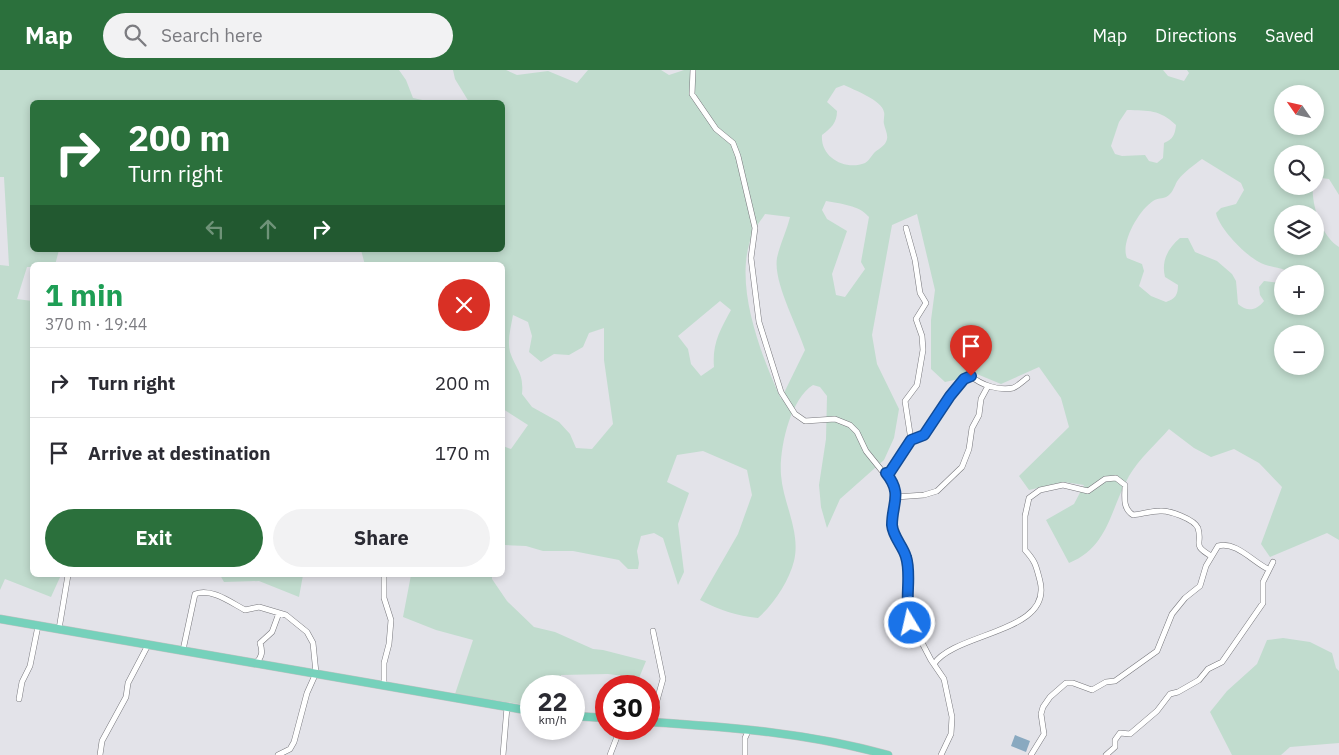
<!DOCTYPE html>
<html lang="en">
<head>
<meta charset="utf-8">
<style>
	body { margin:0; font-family:"IBM Plex Sans",sans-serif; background:#f2f2f3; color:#2b2b33; height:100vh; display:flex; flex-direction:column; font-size:19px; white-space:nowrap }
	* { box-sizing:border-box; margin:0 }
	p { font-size:16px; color:#7c7c81 }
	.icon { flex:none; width:28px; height:28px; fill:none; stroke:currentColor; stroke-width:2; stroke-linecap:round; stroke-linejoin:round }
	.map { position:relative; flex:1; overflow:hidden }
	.side { position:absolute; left:30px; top:192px; width:475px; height:315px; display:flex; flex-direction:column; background:#fff; border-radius:8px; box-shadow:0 2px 8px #0003 }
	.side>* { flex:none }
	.guide { position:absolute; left:30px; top:30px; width:475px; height:152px; border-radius:8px; box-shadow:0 2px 8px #0003; background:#2b703c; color:#fff; overflow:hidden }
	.needle { width:32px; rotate:304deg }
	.tools { position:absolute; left:1274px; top:15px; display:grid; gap:10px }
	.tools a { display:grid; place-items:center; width:50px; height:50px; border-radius:50%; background:#fff; box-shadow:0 2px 8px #0003; font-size:25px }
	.speed { position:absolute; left:520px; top:605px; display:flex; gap:10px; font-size:25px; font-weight:700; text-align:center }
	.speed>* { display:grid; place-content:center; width:65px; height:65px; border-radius:50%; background:#fff; box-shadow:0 2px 8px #0003; line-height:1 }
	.speed small { font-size:12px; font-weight:400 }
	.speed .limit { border:8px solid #d22; background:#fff; color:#111 }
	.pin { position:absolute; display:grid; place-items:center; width:42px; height:42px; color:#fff; margin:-51px -21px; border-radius:50% 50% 50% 0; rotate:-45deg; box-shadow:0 0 5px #0007 }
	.pin .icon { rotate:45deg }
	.me { position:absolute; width:55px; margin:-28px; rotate:351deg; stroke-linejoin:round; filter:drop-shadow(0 0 4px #0008) }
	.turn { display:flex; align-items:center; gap:18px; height:105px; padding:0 15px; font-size:22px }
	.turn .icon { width:65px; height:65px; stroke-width:2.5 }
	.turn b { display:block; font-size:35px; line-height:42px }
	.lanes { display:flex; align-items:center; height:48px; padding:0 15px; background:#0003; justify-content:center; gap:25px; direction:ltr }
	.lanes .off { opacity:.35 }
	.round { display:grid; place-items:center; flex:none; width:52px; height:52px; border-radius:26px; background:#f2f2f3 }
	.summary { display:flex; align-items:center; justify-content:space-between; height:85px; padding:0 15px }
	h1 { font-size:30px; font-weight:700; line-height:38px; color:#1e9e55 }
	.action { display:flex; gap:10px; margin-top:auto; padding:10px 15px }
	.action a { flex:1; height:58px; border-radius:30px; background:#2b703c; color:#fff; font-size:20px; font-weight:700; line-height:58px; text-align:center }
	.action a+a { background:#f2f2f3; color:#2b2b33 }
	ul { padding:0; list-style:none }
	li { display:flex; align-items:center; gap:15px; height:70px; padding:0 15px; border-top:1px solid #e1e1e2 }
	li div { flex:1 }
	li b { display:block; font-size:19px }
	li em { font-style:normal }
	header { display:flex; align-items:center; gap:30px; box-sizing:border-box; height:70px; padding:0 25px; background:#2b703c; color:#fff }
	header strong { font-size:24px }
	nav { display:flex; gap:28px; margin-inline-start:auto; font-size:18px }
	.search { width:350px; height:45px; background:#f2f2f3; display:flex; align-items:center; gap:12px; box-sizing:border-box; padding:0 18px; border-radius:28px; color:#7c7c81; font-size:19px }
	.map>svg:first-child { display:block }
	.green { fill:#c1dcce; fill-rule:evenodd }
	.water { fill:#89a9c0 }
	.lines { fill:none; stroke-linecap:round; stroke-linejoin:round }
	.street-casing { stroke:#77777c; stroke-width:6 }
	.primary-casing { stroke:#c2c2c2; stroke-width:9 }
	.street { stroke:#fff; stroke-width:5 }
	.primary { stroke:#76d1bb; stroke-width:8 }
	.route-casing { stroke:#114b97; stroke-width:12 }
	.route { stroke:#1a73e8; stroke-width:9 }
</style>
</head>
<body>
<header>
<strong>Map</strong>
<div class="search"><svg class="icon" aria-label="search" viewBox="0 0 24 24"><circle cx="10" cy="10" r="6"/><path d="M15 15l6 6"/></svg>Search here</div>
<nav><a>Map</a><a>Directions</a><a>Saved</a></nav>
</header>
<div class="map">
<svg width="1339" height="685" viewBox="0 0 1339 685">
	<rect width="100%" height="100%" fill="#e3e3e9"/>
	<path class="green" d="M0,0h399l7,10 7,18 19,4h-400v148h27l-4,15h-23v2h-5l-10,32 15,2v274h29l-10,22 -46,-18 -5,11v-325l9,1 -5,-89h-4z
		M453,0h53l11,5 31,-4 29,12 11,-13h73l8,5 15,-5h479l5,6 16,5 5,-8 -2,-3h152v125l-10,-16 -8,-1 -6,5v-29h-33v32h31c-2,19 9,51 26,61v293l-12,-7 -57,24 -9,-13 21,-57 -23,-24 -25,-14 -23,8 -17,-9 -25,-19c-13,15 -30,30 -40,47 -19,33 -20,71 -60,87l-23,-43 28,-16 10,-19 -20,-3 -35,8 -10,-14 50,-49 -8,-29 -22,-31 -38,17 -29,-12 -13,7 -14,3 -14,-13v-49l4,-30 -18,-76 -25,11 -20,110 5,29 22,45 -5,29 -10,22 -44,39 -13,29 -6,-21 -2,-22 7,-46 1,-43 -7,-9 -7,-2c-23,14 -34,64 -32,90 2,28 20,57 13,86 -5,20 -20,43 -36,57 -21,-2 -39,-8 -58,-18l38,-66 14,-39 -5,-25 -44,-19 -26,4 -10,27 22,11 -11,31 6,48 -6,13 -15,-47 -9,-5 -13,3 -4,15 2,12 -1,6h-10l-9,-9 -46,-9h-30l-17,-5 -21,-1 -2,3v-102l8,3 17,-24 -25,-16 -1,-144h-137l-4,-15h141v-148h-33l-14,-23zM844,15c10,5 38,15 40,27 1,4 -1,8 0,12 1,5 4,10 3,15 -1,6 -7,9 -12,13 -4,4 -6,9 -10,11 -20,8 -45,-6 -43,-28 9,-7 15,-12 15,-24l-10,-9 9,-14zM1282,24h33v32h-33zM1127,40c22,1 32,-1 49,15 -1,10 -3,14 -12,18l-1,15 -6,5 -8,-2 -4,-6 -23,1 -7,-2 -4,-8 8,-24zM1202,89l39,24 3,7 -8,14 -15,4 -5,5c3,15 28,41 43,49 7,4 17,5 26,8v4h30v32h-33v-25l-2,2 -16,-2 -5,6 1,8 4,6c-8,10 -17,11 -26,3l-2,-23 -4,-7 -15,-13 -22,-9 -7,-14h-8c-12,10 -19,23 -15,39l13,8c0,10 -3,14 -12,17l-15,-6 -12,-10 5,-15 -2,-7 -15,-6c-7,-15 12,-48 26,-57 6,-4 12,-1 17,-7 4,-4 5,-10 8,-14 6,-8 16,-15 24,-21zM826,131c15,3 33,4 43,16l-8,45 4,7 -20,28 -9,-2 -4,-21 15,-43 -20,-12 -5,-9zM765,144l25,3c-3,13 -10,27 -13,41 -4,24 20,67 28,92l-24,49c-20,-44 -46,-110 -31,-158 2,-10 10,-19 15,-27zM1282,144h33v32h-33zM720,231l11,9c-11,20 -19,34 -17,57l-13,9 -10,-12 -3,-15 -10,-13zM513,245l15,7 4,14 -3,16 12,10 13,-8 15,1 14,-8 6,-14 15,-5v32l9,64 -21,25 -16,-1 -6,-14 -11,-12 -27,-15 -10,-13c2,-22 -6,-24 -12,-42 -3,-12 1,-25 3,-37zM1282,264h33v32h-33z
		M220,505h83l-4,22 -40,-16 -35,1z
		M411,505h81v4l15,22 27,26 21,5 38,17 10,1 43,11 -7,17 -31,-4 -47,1 -3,11h-27v20l-76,-12 18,-54 -37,-10 -33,-13z
		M1283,568l27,4 22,11 4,15 3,3v72l-49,4 -9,8h-49l-22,-43 17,-21 30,-27 10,-24z"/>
	<path class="water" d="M1015,665l15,6 -4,11 -15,-6z"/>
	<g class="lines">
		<g class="street-casing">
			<path id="street" d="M693,0l-1,24 24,35 17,14 5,13 17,72 -4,30 8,64 22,70 14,22 10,7 30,-2 15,6 7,7 9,19 29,36 1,14 -4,24 16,39 -2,26 2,26 23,44 13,19 8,38 -1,17 -10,21
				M911,370c26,-5 33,-52 60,-64 10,9 28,15 42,12 5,-2 10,-7 14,-10
				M886,403l4,-1 21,-32 -6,-39 12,-16 6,-35 -1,-14 -6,-17 10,-16 -6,-10 -5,-33 -9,-32
				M896,427l28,-2 13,-4 25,-24 7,-18 3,-21 7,-13 2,-16 7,-13
				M59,559l9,-54
				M183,580l12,-56c17,-6 35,8 50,16l14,-3 27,8 21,17 6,11 3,30 -9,20 -13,49 -4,7 -12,6
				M256,593c6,-6 7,-11 4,-20l12,-11 7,-19
				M934,594c21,-32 119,-31 106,-83 -4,-15 -4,-19 -15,-31v-34l4,-18 11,-8 23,-5 25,6 17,-12 11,-1 9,7c0,11 -3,23 8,30 9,-1 18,-4 27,-4 9,-1 34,8 38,17 5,17 -7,16 13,28
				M384,615v-22l5,-19 2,-24 -7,-22v-23
				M19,629l3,-17 8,-16 8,-40
				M651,652l12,-43 -10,-48
				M100,685l2,-14 24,-44 2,-14 20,-38
				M503,685l4,-48
				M610,685l10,-26
				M745,685v-17l4,-9
				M1031,685l13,-21 -3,-20 2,-7 7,-10 16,-14h7l19,7 14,-8 9,-1 42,-30 15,-37 13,-16 15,-12 6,-20 12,-20c18,-5 35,16 50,23
				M1106,685l9,-8v-7l5,-7 10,1 27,-23 13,-17 8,-2 21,-12 9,-11 14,-7 41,-59v-21l10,-20"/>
		</g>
		<g class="primary-casing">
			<path id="primary" d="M0,549l531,92
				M574,646l32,2
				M649,652c81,5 160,11 239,33"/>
		</g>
		<use href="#street" class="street"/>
		<use href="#primary" class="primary"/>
	</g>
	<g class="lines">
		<g class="route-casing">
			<path id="route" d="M910,553c-6,-23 2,-48 -4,-66 -3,-11 -13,-20 -14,-32 0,-22 11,-31 -6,-52l4,-1 21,-32 13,-5 26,-39 14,-17 7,-3"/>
		</g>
		<use href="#route" class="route"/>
	</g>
</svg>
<div class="tools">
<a><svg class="needle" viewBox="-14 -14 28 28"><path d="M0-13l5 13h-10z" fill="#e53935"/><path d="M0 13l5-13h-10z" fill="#7c7c81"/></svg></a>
<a><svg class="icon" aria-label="search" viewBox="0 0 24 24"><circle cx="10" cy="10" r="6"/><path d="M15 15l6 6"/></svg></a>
<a><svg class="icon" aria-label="layers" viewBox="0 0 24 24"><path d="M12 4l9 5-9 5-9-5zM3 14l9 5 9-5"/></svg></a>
<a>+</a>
<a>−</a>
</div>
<div class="speed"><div>22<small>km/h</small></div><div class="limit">30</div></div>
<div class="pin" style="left:971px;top:306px;background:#d93025"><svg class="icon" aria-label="arrive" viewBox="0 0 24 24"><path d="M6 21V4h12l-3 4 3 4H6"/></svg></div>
<svg class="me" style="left:910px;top:553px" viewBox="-20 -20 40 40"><circle r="17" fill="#1a73e8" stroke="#fff" stroke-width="3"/><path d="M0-11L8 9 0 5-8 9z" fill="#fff"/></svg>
<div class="guide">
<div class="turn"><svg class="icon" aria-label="right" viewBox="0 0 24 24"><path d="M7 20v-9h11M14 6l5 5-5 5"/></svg><div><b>200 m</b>Turn right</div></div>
<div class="lanes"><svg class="icon off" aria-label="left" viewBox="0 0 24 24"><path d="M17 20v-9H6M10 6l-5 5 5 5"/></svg><svg class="icon off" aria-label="ahead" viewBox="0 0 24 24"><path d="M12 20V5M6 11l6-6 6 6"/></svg><svg class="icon" aria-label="right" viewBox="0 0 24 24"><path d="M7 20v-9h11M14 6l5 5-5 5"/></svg></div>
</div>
<section class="side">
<div class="summary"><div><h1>1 min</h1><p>370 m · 19:44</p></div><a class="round" style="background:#d93025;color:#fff"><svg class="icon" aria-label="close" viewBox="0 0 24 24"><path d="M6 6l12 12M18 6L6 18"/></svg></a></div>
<ul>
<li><svg class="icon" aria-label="right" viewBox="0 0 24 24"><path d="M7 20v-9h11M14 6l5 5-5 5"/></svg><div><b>Turn right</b></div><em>200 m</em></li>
<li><svg class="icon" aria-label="arrive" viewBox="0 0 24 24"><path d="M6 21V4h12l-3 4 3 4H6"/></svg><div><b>Arrive at destination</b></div><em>170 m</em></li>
</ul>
<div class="action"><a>Exit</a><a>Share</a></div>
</section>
</div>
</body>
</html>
